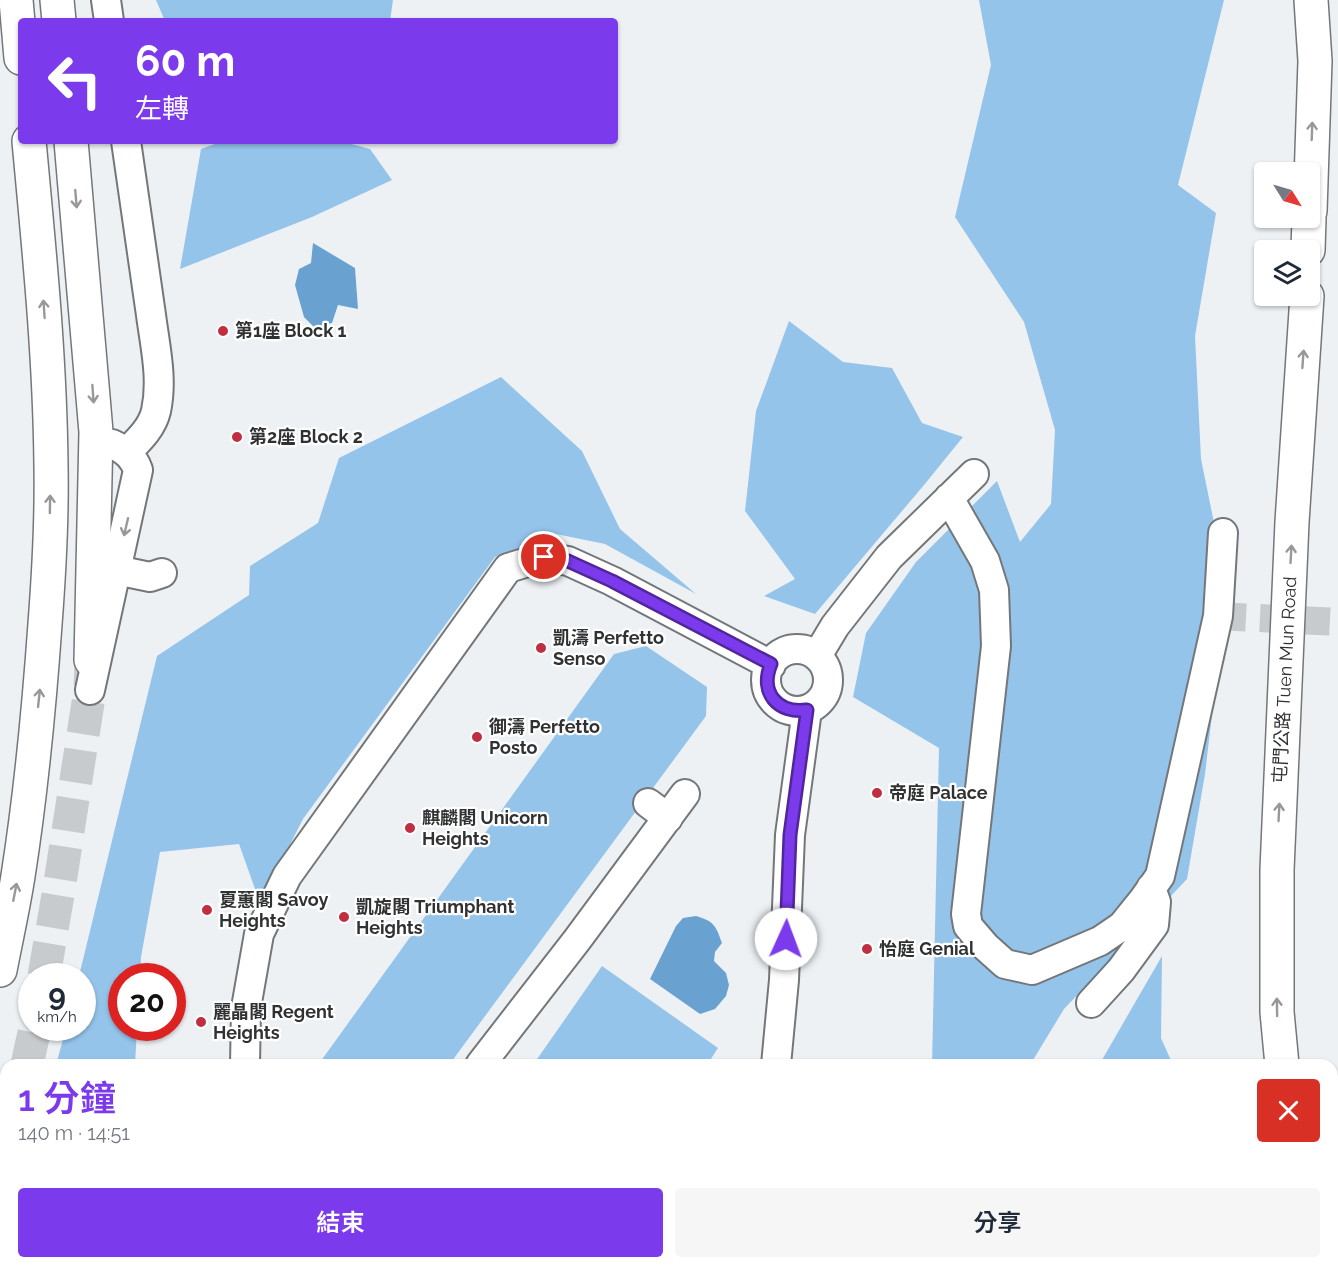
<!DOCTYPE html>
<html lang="zh-TW">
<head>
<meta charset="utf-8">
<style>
	body { margin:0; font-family:Raleway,"Noto Sans TC",sans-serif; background:#f6f6f7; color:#1f2937; height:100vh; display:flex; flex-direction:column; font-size:22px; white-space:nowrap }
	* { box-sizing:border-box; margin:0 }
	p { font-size:20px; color:#747a83 }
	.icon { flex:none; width:33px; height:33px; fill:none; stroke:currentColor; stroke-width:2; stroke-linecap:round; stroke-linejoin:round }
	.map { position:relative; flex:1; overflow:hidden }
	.sheet { position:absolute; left:0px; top:1059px; width:1338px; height:210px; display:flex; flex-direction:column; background:#fff; border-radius:18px 18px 0 0; box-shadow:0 2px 4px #0004 }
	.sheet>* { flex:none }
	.hud { position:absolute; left:18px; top:18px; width:600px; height:126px; border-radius:6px; box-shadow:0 2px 4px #0004; background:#7c3aed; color:#fff; overflow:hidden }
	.needle { width:39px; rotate:127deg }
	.buttons { position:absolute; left:1254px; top:162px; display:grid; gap:12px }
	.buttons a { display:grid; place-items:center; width:66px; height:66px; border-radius:6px; background:#fff; box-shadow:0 2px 4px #0004; font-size:30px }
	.speed { position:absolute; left:18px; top:963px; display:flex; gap:12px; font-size:30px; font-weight:700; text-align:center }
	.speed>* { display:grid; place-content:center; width:78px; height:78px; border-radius:50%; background:#fff; box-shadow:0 2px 4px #0004; line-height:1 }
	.speed small { font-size:15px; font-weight:400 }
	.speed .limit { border:9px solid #d22; background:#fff; color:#111 }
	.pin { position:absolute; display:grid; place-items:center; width:51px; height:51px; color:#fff; margin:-26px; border:3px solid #fff; border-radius:50%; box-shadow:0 2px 6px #0007 }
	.me { position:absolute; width:66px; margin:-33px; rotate:2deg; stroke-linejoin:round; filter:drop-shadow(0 0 4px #0008) }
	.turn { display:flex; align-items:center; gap:21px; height:126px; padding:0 18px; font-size:27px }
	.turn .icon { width:78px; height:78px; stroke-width:2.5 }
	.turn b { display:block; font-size:42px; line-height:51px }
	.round { display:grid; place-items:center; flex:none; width:63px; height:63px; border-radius:6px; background:#f6f6f7 }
	.headline { display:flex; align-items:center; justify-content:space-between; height:102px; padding:0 18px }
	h1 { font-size:36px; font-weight:600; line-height:45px; color:#7c3aed }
	.action { display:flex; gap:12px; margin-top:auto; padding:12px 18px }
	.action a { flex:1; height:69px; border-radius:6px; background:#7c3aed; color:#fff; font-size:24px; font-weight:600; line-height:69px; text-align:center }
	.action a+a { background:#f6f6f7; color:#1f2937 }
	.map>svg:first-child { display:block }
	.green { fill:#95c4eb }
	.water { fill:#69a2d0 }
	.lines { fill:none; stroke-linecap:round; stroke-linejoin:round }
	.minor-tunnel { stroke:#c7cbcd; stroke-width:28; stroke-dasharray:28 14; stroke-linecap:butt }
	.major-tunnel { stroke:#c7cbcd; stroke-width:33; stroke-dasharray:33 16; stroke-linecap:butt }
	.minor-casing { stroke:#74777a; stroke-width:32 }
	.major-casing { stroke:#74777a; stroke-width:36 }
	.highway-casing { stroke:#74777a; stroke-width:36 }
	.minor { stroke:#fff; stroke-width:28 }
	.major { stroke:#fff; stroke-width:33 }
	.highway { stroke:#fff; stroke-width:33 }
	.oneway { stroke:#989898 }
	.route-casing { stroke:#51269a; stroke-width:15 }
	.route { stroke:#7c3aed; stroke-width:10 }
	.poi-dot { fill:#bf2f40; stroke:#fff; stroke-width:2 }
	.labels { text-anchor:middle; stroke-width:4.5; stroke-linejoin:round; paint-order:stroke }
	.poi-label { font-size:18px; font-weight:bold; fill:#303132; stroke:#fff; text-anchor:start }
	.street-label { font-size:18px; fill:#303132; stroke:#fff }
</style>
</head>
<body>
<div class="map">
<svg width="1338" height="1269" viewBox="0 0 1338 1269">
	<rect width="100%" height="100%" fill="#edf1f4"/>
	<path class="green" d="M156,0h237l-3,21h-225z
		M979,0h245l-46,185 38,28 -21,123 6,123 22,108 -10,139 -8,68 -18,105 -123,130 -34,56h-98l7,-317 -86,-51 13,-64 50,-71 81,-81 23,61 31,-38 4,-74 -31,-108 -69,-105 36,-152z
		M223,141h117l30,8 22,31 -80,37 -132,52 21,-120z
		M789,321l54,41 49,6 30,55 41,14 -39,48 -109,129 -51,-18 31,-17 -50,-68 11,-100z
		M501,377l81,74 38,78 76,65 -91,-50 -49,-10 -61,23 -192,262 -43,84 -21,-59 -79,8 -19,105 -1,19h-18v52h15l-2,37h-79l10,-37h16v-52h-3l78,-320 92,-61 1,-29 68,-43 21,-65z
		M646,646l61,41 -1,29 -257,349h-131l296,-411z
		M1162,956l-1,82 12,27h-74z
		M602,966l116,82 -11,17h-174z
		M32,1263h272l11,4 -1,2h-284z
		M481,1263h228l-2,6h-229z
		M978,1263h231l1,6h-235z"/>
	<path class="water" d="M313,243l42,25 3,41 -20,-4 -6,18 -18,4 -10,-10 -9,-32 4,-16 12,-6z
		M696,916c18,5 20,10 26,27l-7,9 -1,9 12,12 3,12 -3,11 -11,13 -15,5 -50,-35 26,-53 7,-8z"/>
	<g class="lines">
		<path class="minor-tunnel" d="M1218,616l120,6"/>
		<path class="major-tunnel" d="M44,976l15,-87 31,-199 1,-30
			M27,1065l8,-37
			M0,1190l6,-28"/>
		<g class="minor-casing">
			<path id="minor" d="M106,0l3,21
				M126,141c8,58 17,116 25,174 4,31 12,64 5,96 -4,17 -17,29 -29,41
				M949,498l36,63 9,29 2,56 -30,268 2,12 18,21 19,17 27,6 68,-29 22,-15 21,-26 17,-24 58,-260 5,-83
				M116,570l34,7 12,-4
				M766 680a31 31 0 1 1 62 0a31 31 0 1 1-62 0Z
				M817,656l18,-30 54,-69 85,-83
				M90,690l48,-220c-5,-14 -13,-20 -26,-26
				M648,803l20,15
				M1091,1003l30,-33 33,-45 2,-23 -5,-14
				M245,1065l1,-57 13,-74 28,-58 221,-308 36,-11 24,4 44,20 159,84
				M480,1065l97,-125 108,-146
				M776,1065l8,-85 6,-145 17,-125
				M336,1269l4,-6
				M729,1269l3,-6"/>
		</g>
		<g class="major-casing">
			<path id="major" d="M16,0l5,58
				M57,0l2,21
				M71,141l25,291 -5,228
				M0,970c6,-31 13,-62 18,-94 13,-83 21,-167 27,-252 4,-52 7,-105 6,-158 -1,-109 -12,-217 -22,-325"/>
		</g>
		<g class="highway-casing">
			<path id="highway" d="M1310,211l5,-150 -4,-61
				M1308,250l1,-32
				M1282,1065l-5,-53v-142l15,-348 15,-226
				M1304,1263v6"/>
		</g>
		<use href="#minor" class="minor"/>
		<use href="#major" class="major"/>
		<use href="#highway" class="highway"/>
	</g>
	<defs><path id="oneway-shaft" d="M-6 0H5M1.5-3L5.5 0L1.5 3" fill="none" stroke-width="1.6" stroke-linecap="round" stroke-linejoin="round" transform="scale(1.5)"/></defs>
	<g class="oneway">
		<use href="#oneway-shaft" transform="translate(1312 131) rotate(-88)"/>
		<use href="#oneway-shaft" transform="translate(76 199) rotate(85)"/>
		<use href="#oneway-shaft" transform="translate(44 309) rotate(-94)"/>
		<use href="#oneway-shaft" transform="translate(1303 359) rotate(-86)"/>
		<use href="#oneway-shaft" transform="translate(93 394) rotate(86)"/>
		<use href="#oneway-shaft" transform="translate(50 504) rotate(-89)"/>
		<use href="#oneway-shaft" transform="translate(126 527) rotate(103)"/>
		<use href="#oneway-shaft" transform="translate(1291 554) rotate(-87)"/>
		<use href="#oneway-shaft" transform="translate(39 698) rotate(-84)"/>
		<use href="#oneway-shaft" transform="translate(1279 812) rotate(-87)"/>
		<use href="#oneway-shaft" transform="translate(15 892) rotate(-79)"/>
		<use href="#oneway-shaft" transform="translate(1277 1007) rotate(-91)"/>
	</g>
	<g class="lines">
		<g class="route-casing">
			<path id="route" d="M544,557l24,4 44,20 159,83c-12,29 7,50 36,46l-17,125 -4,104"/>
		</g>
		<use href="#route" class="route"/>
	</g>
	<g class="poi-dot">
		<circle cx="223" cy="331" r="6"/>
		<circle cx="237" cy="437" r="6"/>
		<circle cx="541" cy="648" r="6"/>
		<circle cx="477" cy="737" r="6"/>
		<circle cx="877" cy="793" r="6"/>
		<circle cx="410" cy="828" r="6"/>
		<circle cx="207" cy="910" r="6"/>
		<circle cx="344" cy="917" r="6"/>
		<circle cx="867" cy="949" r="6"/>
		<circle cx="201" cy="1022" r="6"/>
	</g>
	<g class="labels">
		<g class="poi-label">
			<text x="235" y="337">第1座 Block 1</text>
			<text x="249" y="443">第2座 Block 2</text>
			<text x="553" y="644">凱濤 Perfetto<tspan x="553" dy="21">Senso</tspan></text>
			<text x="489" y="733">御濤 Perfetto<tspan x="489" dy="21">Posto</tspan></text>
			<text x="889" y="799">帝庭 Palace</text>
			<text x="422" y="824">麒麟閣 Unicorn<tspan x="422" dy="21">Heights</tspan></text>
			<text x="219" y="906">夏蕙閣 Savoy<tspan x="219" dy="21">Heights</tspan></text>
			<text x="356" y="913">凱旋閣 Triumphant<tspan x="356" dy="21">Heights</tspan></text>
			<text x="879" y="955">怡庭 Genial</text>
			<text x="213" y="1018">麗晶閣 Regent<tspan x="213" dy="21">Heights</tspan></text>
		</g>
		<g class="street-label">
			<text transform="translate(1285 680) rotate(-87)" y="6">屯門公路 Tuen Mun Road</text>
		</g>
	</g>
</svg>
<div class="buttons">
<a><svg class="needle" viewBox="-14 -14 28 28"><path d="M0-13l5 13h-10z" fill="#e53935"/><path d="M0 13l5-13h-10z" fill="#747a83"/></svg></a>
<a><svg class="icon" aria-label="layers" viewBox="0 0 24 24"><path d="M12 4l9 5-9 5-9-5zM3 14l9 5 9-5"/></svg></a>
</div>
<div class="speed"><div>9<small>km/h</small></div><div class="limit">20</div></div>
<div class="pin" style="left:544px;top:557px;background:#d93025"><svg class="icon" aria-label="arrive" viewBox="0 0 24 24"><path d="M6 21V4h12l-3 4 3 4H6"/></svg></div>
<svg class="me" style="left:786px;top:939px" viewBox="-20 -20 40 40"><circle r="19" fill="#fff"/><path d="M0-13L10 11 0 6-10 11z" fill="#7c3aed"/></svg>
<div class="hud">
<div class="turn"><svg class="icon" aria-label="left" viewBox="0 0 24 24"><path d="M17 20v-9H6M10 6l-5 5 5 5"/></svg><div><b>60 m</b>左轉</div></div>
</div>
<section class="sheet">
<div class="headline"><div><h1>1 分鐘</h1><p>140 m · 14:51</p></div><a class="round" style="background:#d93025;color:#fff"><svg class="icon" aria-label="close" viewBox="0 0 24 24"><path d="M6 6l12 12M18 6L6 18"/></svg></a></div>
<div class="action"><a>結束</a><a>分享</a></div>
</section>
</div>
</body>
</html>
